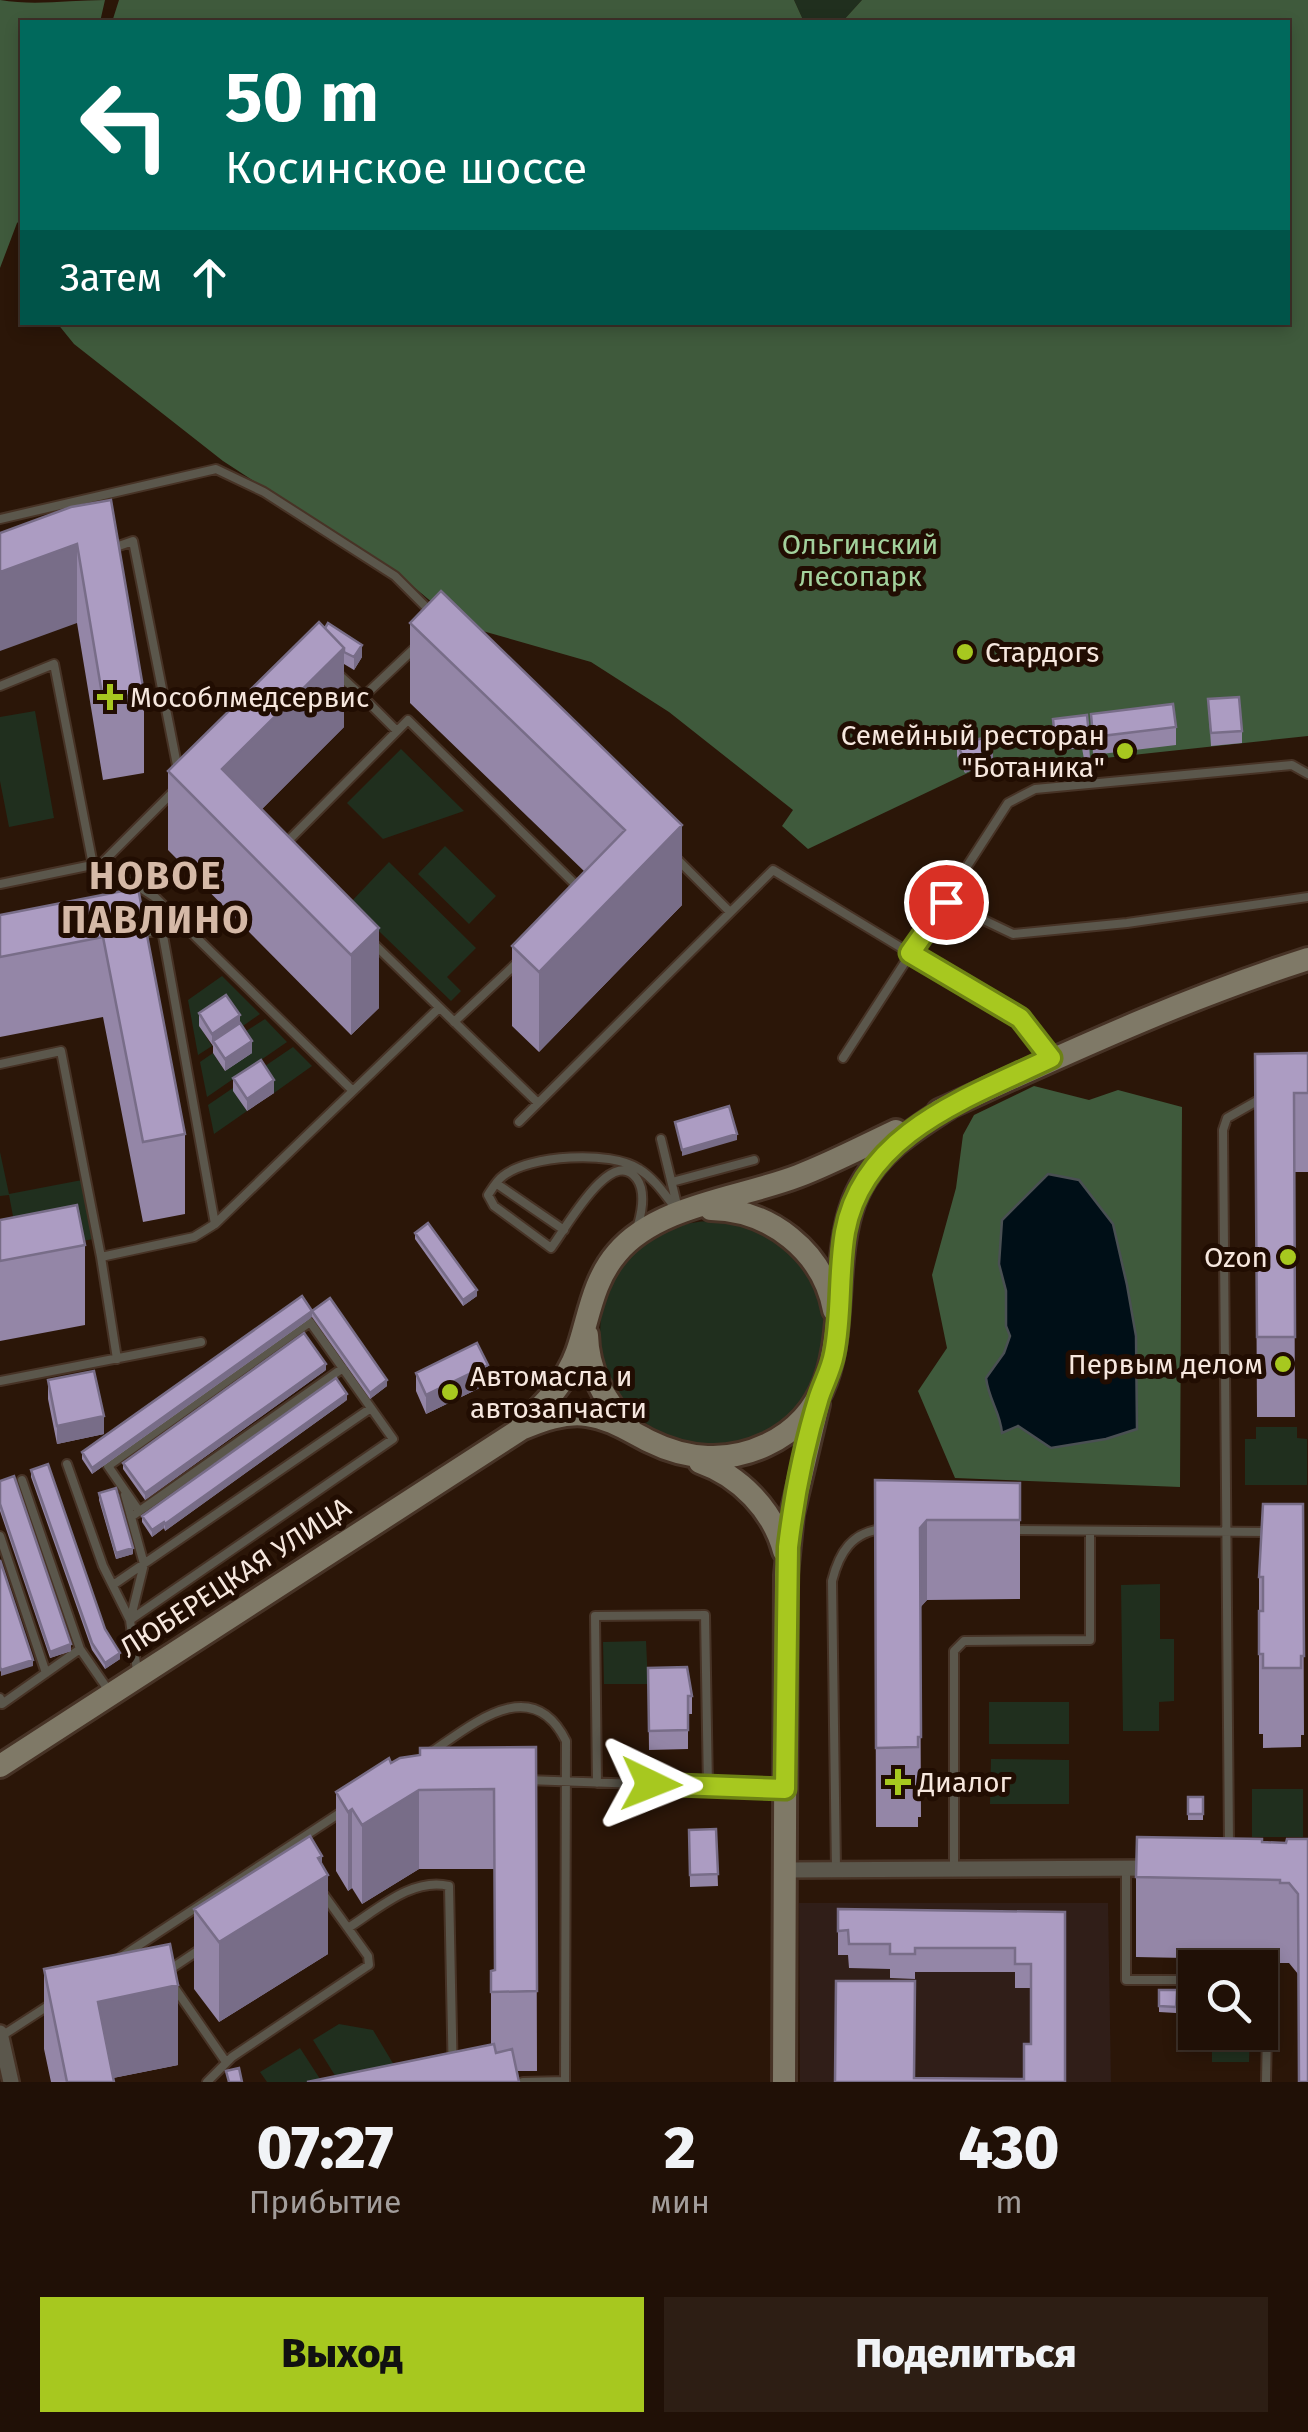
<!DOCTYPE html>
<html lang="ru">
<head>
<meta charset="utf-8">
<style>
	body { margin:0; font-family:"Fira Sans",sans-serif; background:#2d1e14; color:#f1f3f6; height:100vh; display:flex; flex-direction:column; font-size:38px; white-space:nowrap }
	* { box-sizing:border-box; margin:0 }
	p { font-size:32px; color:#a29d9b }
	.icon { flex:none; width:55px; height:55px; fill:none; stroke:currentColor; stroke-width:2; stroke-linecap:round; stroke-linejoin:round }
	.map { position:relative; height:2082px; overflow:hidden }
	.panel { display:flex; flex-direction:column; background:#201006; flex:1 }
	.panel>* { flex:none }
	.top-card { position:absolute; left:20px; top:20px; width:1270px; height:305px; border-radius:0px; box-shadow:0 5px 15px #0003,0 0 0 2px #3d3028; background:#00695c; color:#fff; overflow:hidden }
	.buttons { position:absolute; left:1178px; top:1950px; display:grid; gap:20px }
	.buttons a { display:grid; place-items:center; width:100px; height:100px; border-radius:0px; background:#201006; box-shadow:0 5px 15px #0003,0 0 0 2px #3d3028; font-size:50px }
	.pin { position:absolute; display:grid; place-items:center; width:85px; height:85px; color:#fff; margin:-42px; border:5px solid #fff; border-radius:50%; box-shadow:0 2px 10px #0007 }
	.me { position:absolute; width:110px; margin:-55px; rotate:92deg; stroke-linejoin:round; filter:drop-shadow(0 0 8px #0008) }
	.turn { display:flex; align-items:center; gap:35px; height:210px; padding:0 40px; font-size:45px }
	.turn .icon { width:130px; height:130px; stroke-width:2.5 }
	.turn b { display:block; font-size:70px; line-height:85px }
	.then { display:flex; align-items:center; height:95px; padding:0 40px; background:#0003; gap:20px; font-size:38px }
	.eta { display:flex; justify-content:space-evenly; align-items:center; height:170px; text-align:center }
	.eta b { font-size:60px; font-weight:800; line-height:70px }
	.cta { display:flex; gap:20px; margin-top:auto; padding:20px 40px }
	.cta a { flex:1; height:115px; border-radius:0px; background:#a7c81f; color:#111; font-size:40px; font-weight:800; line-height:115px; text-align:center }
	.cta a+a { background:#2d1e14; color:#f1f3f6 }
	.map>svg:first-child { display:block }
	.education { fill:#301e18 }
	.green { fill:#202f1e }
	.forest { fill:#3f5a3c; fill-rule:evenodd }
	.water { fill:#000f17; stroke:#4a5053; stroke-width:2.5 }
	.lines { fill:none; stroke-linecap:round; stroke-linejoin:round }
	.lane-casing { stroke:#473326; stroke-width:12 }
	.street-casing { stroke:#473326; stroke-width:20 }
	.secondary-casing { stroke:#473326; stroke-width:28 }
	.lane { stroke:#5b574c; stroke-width:8 }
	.street { stroke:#5b574c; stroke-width:15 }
	.secondary { stroke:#7f7967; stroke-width:22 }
	.wall { fill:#9486a7 }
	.shaded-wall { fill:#786d88 }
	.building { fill:#ac9cc2; stroke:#786d88; stroke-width:2.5 }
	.route-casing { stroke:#6d8214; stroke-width:25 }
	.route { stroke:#a7c81f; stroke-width:18 }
	.poi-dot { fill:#a7c81f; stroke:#210d02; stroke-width:4 }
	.labels { text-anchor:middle; stroke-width:10; stroke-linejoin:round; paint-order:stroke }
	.park-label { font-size:28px; fill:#a3d19c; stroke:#210d02 }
	.poi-label { font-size:28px; fill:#f6e7de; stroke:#210d02; text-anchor:start }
	.street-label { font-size:28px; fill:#f6e7de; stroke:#210d02 }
	.district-label { font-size:38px; font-weight:bold; letter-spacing:2.5px; fill:#d5b9a7; stroke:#210d02 }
</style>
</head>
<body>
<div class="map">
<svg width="1308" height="2082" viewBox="0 0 1308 2082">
	<rect width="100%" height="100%" fill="#2b1608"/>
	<path class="education" d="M799,1903h309l3,179h-311z"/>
	<path class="green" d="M794,0h68l-20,22h-38z
		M35,711l19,107 -45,9 -9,-46v-64z
		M401,749l63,62 -81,28 -36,-36z
		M445,846l51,50 -27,28 -51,-50z
		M389,862l87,86 -29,29 14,14 -10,10 -101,-98z
		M222,976l38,38 -20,14 -41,-3 13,21 -14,9 -10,-55z
		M265,1019l22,23 -80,55 -7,-35 13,-9 12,18 15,-36z
		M293,1047l19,19 -38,27 -13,-20 -27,17 13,21 -33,23 -6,-29z
		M0,1152l9,42 73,-14 11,59 -73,14 -11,-58 -9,1z
		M600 1333a112 112 0 1 1 224 0a112 112 0 1 1-224 0Z
		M1256,1427h41v11l10,1v46h-62v-46h11z
		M1160,1584v55h14v62l-15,1v29h-36l-2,-146z
		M646,1641l2,43h-44l-1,-42z
		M989,1702h80v42h-80z
		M991,1759l78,1v44h-79z
		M1252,1789h51v48h-51z
		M339,2024l34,6 27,45 -61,7 -26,-42z
		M1212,2033h38l-1,29h-37z
		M300,2048l22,34h-55l-7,-10z"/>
	<path class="forest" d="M0,0c35,6 70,0 105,0l-5,22h-78v197l-5,4 -17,45z
		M119,0h675l10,22h-692z
		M862,0h446v736l-259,28 -56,-3 -185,88 -26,-23 11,-16 -124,-98 -78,-50 -133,-38 -55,-46 -180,-117 -149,-117 -17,-21 1231,-1v-300h-446z
		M1034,1086l55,14 29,-10 64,17 -2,380 -225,-9 -37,-87 29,-43 -15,-73 24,-87 7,-53 11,-20zM1113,1224l23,112 -85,112 -33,-22 -16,6 -2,-19 -14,-35 18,-25 6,-17 -4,-10v-35l-7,-27z"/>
	<path class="water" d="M1048,1174l31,6 34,44 14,61 9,51 1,93 -31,10 -55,9 -33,-22 -16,7c-2,-22 -13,-32 -16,-55l18,-25 6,-17 -4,-10v-35l-7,-27 3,-44z"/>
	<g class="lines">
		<g class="lane-casing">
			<path id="lane" d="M0,519l216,-50 48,23 131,84 36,36
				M113,548l20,-7 45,229
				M337,673l26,24 55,-52
				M0,686l54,-22 39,201
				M363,697l34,34
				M284,845l124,-125 171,168
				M675,857l55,55
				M102,863l71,-71
				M0,884l102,-21 54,35 6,32
				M156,898l197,193
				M946,902l67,32 114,-11 181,-26
				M375,945l163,158
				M454,1022l66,-62
				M843,1058l165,-255 27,-14 257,-24 16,9
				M0,1064l61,-13 40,206 16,102
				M519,1122l254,-252 246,149 32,38
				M661,1139l17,70
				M672,1182l82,-22
				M497,1184l67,46
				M215,1224l224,-216
				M638,1225c4,-14 8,-33 -1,-46 -25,-36 -72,51 -86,69l-57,-42 -6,-11c4,-6 9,-15 15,-19 26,-21 108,-26 136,-7 16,10 26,26 38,41
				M101,1257l93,-20 21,-13 -53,-294 -25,4
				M0,1381l201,-39
				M67,1464l36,102 27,54 7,51
				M22,1480l58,169 29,42
				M125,1495l19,69 -13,53
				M131,1517l212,-149
				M1013,1530l256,2
				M0,1536l46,137
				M113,1585l258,-177
				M130,1620l263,-181 -83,-117 -202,144 31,45
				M0,1698l2,6 78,-55
				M430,1753c42,-28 102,-81 136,-12l-1,341
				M526,1780l256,9
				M597,1783l-2,-167 110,-1 3,172
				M1229,1846l-6,-716 4,-12 37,-21
				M1126,1868v112h69
				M954,1869v-218l10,-10 126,-1v-109
				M836,1870l-4,-289c7,-28 20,-50 52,-52
				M348,1928c29,-18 64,-51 101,-42l4,196
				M121,1957l222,-146
				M169,1970l30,-20
				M1260,1980h8l-2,102
				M172,1984l54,78
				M0,2037l51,-33
				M207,2082l25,-25 137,-92 -1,-9 -44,-61
				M523,2082l42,-1"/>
		</g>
		<g class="street-casing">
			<path id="street" d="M785,1870l371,-2
				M0,2033l11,49"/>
		</g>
		<g class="secondary-casing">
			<path id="secondary" d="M939,1111c124,-56 238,-110 369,-152
				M711,1209c59,1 112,42 123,101
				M587,1335c1,37 17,66 42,91
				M522,1424c22,-18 45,-44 55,-72 12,-34 15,-70 40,-99 40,-48 124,-55 181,-77 34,-13 66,-30 98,-45
				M700,1462c40,14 73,48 84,89
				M0,1766l521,-337c21,-9 43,-17 66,-14 23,3 42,16 62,26 38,19 79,22 117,4 99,-46 57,-162 88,-244 18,-46 56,-69 95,-94
				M784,2082l2,-507 6,-61 26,-110"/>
		</g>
		<use href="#lane" class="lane"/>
		<use href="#street" class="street"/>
		<use href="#secondary" class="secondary"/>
	</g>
	<path class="wall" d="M71,507l73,186v80l-41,7 -26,-157z
		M441,591l241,314 -143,147 -27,-26v-80l73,-74 -175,-169v-80z
		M325,628l37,29 -8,13 -10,-6v63l-82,82 117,119v80l-28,27 -183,-185v-79z
		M1208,699l34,32v12l-31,3z
		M1091,714l85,13v18l-83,10z
		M1087,715l3,43 -6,1 -2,-11 -27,3 -2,-32z
		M957,744l36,17 -28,12 -8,-17z
		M138,888l47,246v80l-42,8 -40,-205 -103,20v-122z
		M199,1013l41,10 12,30 -27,18 -12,-18v-7l-14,-20z
		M1308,1053v119h-14l1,245h-38l-2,-363z
		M233,1078l41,15 -27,18 -14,-20z
		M0,1220l85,25v80l-85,16z
		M415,1233l62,63 -14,10 -48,-67z
		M312,1311l75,75 -17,13 -58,-82z
		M312,1317l-220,157 -10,-15v-7z
		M326,1370l-181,130 -22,-31v-6z
		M416,1373l72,11 -62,30 -10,-23z
		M48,1380l56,54 -47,10 -9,-45z
		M347,1400l-182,131 -1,-3 -12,9 -10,-15v-6z
		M31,1470l74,159 15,30 -15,10 -13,-19 -61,-173z
		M875,1480l145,3v116l-93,1 -7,7 1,210h-3v10h-42z
		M0,1481l71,170 -21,7 -50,-147z
		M99,1493l34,61 -17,5 -17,-59z
		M1303,1504l1,231h-3v12l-38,1v-14h-4v-157z
		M648,1668l44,28v18h-4v35l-39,1z
		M536,1747l1,324h-20l2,11 -28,-38v-73l3,-1v-101h-75l-57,35 -10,-16 -4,3 -12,-20v-79l55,-29z
		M1188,1797h15v23h-15z
		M716,1829l2,57 -28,1 -1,-57z
		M1308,1839l-10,135 -9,-11h-9v-3l-144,-3v-80l126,-35 24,1z
		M322,1865l6,89 -109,68 -25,-33v-80z
		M838,1909l227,3v170l-151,-4 110,1 7,-35v-56h-16v-16h-100v7l-25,-1v-9l-41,-1 -1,-13h-10z
		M44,1969l134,96 -65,13 1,4h-63l-7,-33z
		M1159,1990h18l-1,23 -17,-1z"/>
	<path class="shaded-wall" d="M77,544v79l-77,28v-79z
		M362,645v12l-8,13v-13z
		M344,648v79l-110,110 -12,-68z
		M993,749v12l-28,12v-12z
		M682,825v80l-143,147v-80z
		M379,928v80l-28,27v-80z
		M240,1015v13l-27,13 -1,5v-12z
		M252,1041v12l-27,18v-12z
		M274,1080v13l-27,18v-12z
		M737,1134v6l-55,16v-6z
		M477,1290v6l-14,10v-6z
		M312,1311v6l-220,157v-6z
		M326,1364v6l-181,130v-7z
		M488,1365v19l-62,30v-19z
		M387,1380v6l-17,13v-6z
		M347,1394v6l-182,131v-7z
		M104,1416v18l-47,10v-18z
		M927,1520v80l-7,8v-80z
		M164,1522v6l-12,9v-7z
		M133,1548v6l-17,5v-6z
		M71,1644v7l-21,7v-6z
		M120,1653v6l-15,10v-6z
		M33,1660v6l-32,10v-6z
		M419,1790v79l-57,35v-79z
		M352,1809v79l-4,3v-79z
		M322,1856v22l6,-3v79l-109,68v-80z
		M178,1985v80l-80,16v-79z"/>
	<path class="building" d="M111,500l33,193 -41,7 -26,-156 -77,28v-39l71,-26z
		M441,591l241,234 -143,147 -27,-26 113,-116 -215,-207z
		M319,622l25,26 -122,121 157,159 -28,27 -183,-184z
		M328,623l34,22 -8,12 -10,-5v-4l-19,-20z
		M1239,697l3,34 -31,2 -3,-34z
		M1173,704l3,23 -83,10 -2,-23z
		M1087,715l3,31 -6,1 -2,-11 -27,3 -2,-20z
		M984,738l9,11 -28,12 -8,-17z
		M138,888l47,246 -42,8 -40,-205 -103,20v-42z
		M226,995l14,20 -28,19 -13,-21z
		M240,1023l12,18 -27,18 -12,-18z
		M1308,1053v40h-14l1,244h-38l-2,-283z
		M261,1060l13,20 -27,19 -14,-21z
		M729,1106l8,28 -55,16 -7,-28z
		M77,1205l8,40 -85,16v-41z
		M428,1223l49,67 -14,10 -48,-67z
		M302,1296l10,15 -220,157 -10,-16z
		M330,1298l57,82 -17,13 -58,-82z
		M304,1333l22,31 -181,129 -22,-30z
		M477,1343l11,22 -62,30 -10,-22z
		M94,1371l10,45 -47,10 -9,-46z
		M336,1378l11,16 -182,130 -1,-2 -12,8 -10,-14z
		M48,1464l57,165 15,24 -15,10 -13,-20 -61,-173z
		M14,1476l57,168 -21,8 -50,-148v-23z
		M875,1480l145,3v37h-93l-7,8 1,209h-3v10l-42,1z
		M116,1488l17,60 -17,5 -17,-60z
		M1263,1504h40l1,152h-3v12h-38v-14h-4v-43h4v-34h-4z
		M0,1560l33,100 -32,10 -1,-3z
		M687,1667l5,29h-4v34l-39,1 -1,-63z
		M536,1747l1,244 -46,1v-21l4,-1 -1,-181 -75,1 -57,35 -10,-16 -4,3 -12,-20 53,-34 2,5 9,-5 20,-3v-7z
		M1188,1797h15v17h-15z
		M716,1829l2,45 -28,1 -1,-45z
		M310,1836l12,20 -4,2 10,17 -109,67 -25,-33z
		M1137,1837l125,2v3l24,1 1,-4h21v243h-9l-1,-188 -9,-11h-9v-3l-144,-3z
		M838,1909l227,3v170h-230l1,-101h79l-1,97 110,1v-35h7v-80h-16v-16h-100v6h-25v-10h-41l-1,-14 -10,1z
		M170,1944l8,41 -80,17 16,80h-47l-23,-113z
		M1159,1990h18l-1,17 -17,-1z
		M494,2044l2,9 16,-4 7,33h-212z
		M239,2068l3,14h-13l-3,-11z"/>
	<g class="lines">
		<g class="route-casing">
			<path id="route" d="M651,1784l134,5 3,-242c6,-50 16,-102 31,-150 5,-15 12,-27 15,-43 8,-39 4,-82 11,-122 18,-100 125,-135 206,-174l-31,-40 -110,-65 36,-51"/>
		</g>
		<use href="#route" class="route"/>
	</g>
	<g class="poi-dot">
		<circle cx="965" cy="652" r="10"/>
		<path d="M105 682h10v10h10v10h-10v10h-10v-10h-10v-10h10z"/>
		<circle cx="1125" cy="751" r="10"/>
		<circle cx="1288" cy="1257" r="10"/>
		<circle cx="1283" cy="1364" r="10"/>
		<circle cx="450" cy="1392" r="10"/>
		<path d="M893 1767h10v10h10v10h-10v10h-10v-10h-10v-10h10z"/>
	</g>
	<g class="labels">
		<g class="park-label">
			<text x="860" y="554">Ольгинский<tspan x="860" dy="32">лесопарк</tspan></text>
		</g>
		<g class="poi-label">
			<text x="985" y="662">Стардогs</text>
			<text x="130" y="707">Мособлмедсервис</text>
			<text x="1105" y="745" text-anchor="end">Семейный ресторан<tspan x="1105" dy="32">"Ботаника"</tspan></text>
			<text x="1268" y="1267" text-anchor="end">Ozon</text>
			<text x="1263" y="1374" text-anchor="end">Первым делом</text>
			<text x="470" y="1386">Автомасла и<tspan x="470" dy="32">автозапчасти</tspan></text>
			<text x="918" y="1792">Диалог</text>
		</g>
		<g class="street-label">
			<text transform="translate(235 1577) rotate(-33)" y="10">ЛЮБЕРЕЦКАЯ УЛИЦА</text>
		</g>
		<g class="district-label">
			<text x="156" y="889">НОВОЕ<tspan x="156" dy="44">ПАВЛИНО</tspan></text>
		</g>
	</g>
</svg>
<div class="buttons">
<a><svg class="icon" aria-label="search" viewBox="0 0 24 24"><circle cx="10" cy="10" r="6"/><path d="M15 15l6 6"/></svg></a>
</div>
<div class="pin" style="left:946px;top:902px;background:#d93025"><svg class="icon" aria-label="arrive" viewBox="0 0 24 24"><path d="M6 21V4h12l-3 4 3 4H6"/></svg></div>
<svg class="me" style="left:651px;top:1784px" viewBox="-20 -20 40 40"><path d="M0-17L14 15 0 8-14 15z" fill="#a7c81f" stroke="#fff" stroke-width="4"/></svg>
<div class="top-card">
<div class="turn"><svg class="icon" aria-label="left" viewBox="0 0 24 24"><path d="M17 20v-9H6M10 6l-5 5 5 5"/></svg><div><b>50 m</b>Косинское шоссе</div></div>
<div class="then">Затем<svg class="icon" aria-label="ahead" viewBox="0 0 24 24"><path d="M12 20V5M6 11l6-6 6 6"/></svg></div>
</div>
</div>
<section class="panel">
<div class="eta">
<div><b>07:27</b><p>Прибытие</p></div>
<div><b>2</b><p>мин</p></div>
<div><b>430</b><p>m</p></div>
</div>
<div class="cta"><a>Выход</a><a>Поделиться</a></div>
</section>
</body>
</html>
